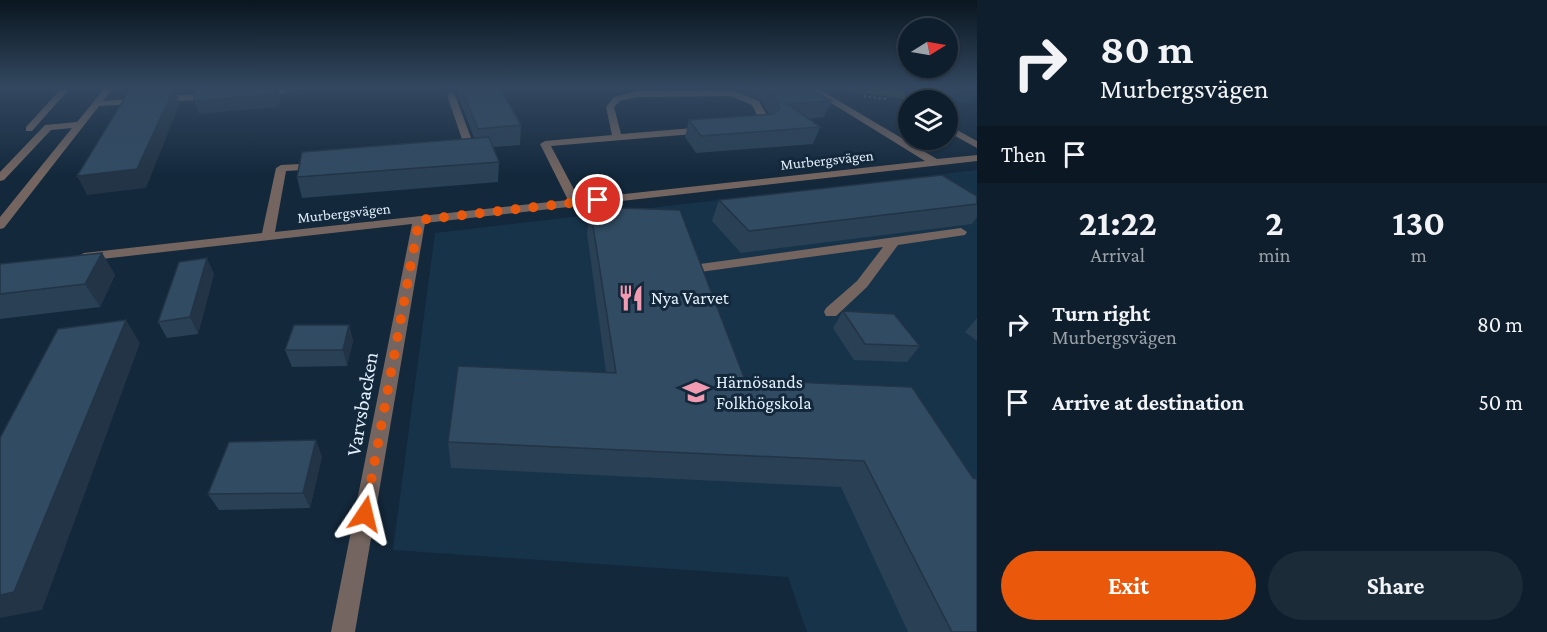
<!DOCTYPE html>
<html lang="en">
<head>
<meta charset="utf-8">
<style>
	body { margin:0; font-family:"Crimson Pro",serif; background:#1c2b38; color:#f1f3f6; height:100vh; display:flex; flex-direction:column; font-size:22px; white-space:nowrap }
	* { box-sizing:border-box; margin:0 }
	p { font-size:20px; color:#9ba2a9 }
	.icon { flex:none; width:33px; height:33px; fill:none; stroke:currentColor; stroke-width:2; stroke-linecap:round; stroke-linejoin:round }
	.map { position:relative; flex:1; overflow:hidden }
	.sheet { display:flex; flex-direction:column; background:#0e1e2c; width:570px }
	.sheet>* { flex:none }
	.guide { background:#0e1e2c; color:#f1f3f6; overflow:hidden }
	.needle { width:39px; rotate:79deg }
	.fabs { position:absolute; left:898px; top:18px; display:grid; gap:12px }
	.fabs a { display:grid; place-items:center; width:60px; height:60px; border-radius:50%; background:#0e1e2c; box-shadow:0 2px 4px #0004,0 0 0 2px #2e3c48; font-size:30px }
	.pin { position:absolute; display:grid; place-items:center; width:51px; height:51px; color:#fff; margin:-26px; border:3px solid #fff; border-radius:50%; box-shadow:0 2px 6px #0007 }
	.me { position:absolute; width:66px; margin:-33px; rotate:10deg; stroke-linejoin:round; filter:drop-shadow(0 0 4px #0008) }
	.turn { display:flex; align-items:center; gap:21px; height:126px; padding:0 24px; font-size:27px }
	.turn .icon { width:78px; height:78px; stroke-width:2.5 }
	.turn b { display:block; font-size:42px; line-height:51px }
	.then { display:flex; align-items:center; height:57px; padding:0 24px; background:#0003; gap:12px; font-size:22px }
	.eta { display:flex; justify-content:space-evenly; align-items:center; height:102px; text-align:center }
	.eta b { font-size:36px; font-weight:700; line-height:42px }
	.action { display:flex; gap:12px; margin-top:auto; padding:12px 24px }
	.action a { flex:1; height:69px; border-radius:36px; background:#ea580c; color:#fff; font-size:24px; font-weight:700; line-height:69px; text-align:center }
	.action a+a { background:#1c2b38; color:#f1f3f6 }
	ul { padding:0; list-style:none }
	li { display:flex; align-items:center; gap:18px; height:78px; padding:0 24px }
	li div { flex:1 }
	li b { display:block; font-size:22px }
	li em { font-style:normal }
	main { display:flex; flex:1; min-height:0 }
	.map>svg:first-child { display:block }
	.built { fill:#17334a }
	.green { fill:#4c4e30 }
	.lines { fill:none; stroke-linecap:round; stroke-linejoin:round }
	.path { stroke:#8292a2; stroke-width:2; stroke-dasharray:2 3; stroke-linecap:butt }
	.minor { fill:#746560; fill-rule:evenodd }
	.wall { fill:#2a4054 }
	.shaded-wall { fill:#223445 }
	.building { fill:#314b62; stroke:#223445; stroke-width:1.5 }
	.route { stroke:#ea580c; stroke-width:10; stroke-dasharray:0 18 }
	.labels { text-anchor:middle; stroke-width:6; stroke-linejoin:round; paint-order:stroke }
	.far-street-label { font-size:15px; fill:#e2effc; stroke:#13283b }
	.poi-label { font-size:18px; fill:#e2effc; stroke:#13283b; text-anchor:start }
	.near-street-label { font-size:21px; fill:#e2effc; stroke:#13283b }
</style>
</head>
<body>
<main>
<div class="map">
<svg width="977" height="632" viewBox="0 0 977 632">
	<rect width="100%" height="100%" fill="#13283b"/>
	<path class="built" d="M901,88h76v11l-6,-1 -1,6 -67,-12z
		M977,170v462h-170l-19,-55 -395,-27 42,-317z"/>
	<path class="green" d="M826,88h75l7,11 -81,-11z"/>
	<g class="lines">
		<path class="path" d="M864,96l22,3"/>
		<path class="minor" d="M62,88h8l-38,43h-6v-4z
			M105,88h8l-10,13 110,-8 4,3 -4,3 -114,7 -95,122 -4,1v-12l72,-89 -21,2 -47,50 -4,1v-9l45,-47 32,-3z
			M291,88l-5,5 -26,3 -4,-3 4,-3z
			M807,88h10l120,71 40,-4v6l-552,62 -70,409h-24l81,-408 -328,37 -7,-4 7,-4 178,-20 14,-65 5,-3 37,-2 5,3 -5,3 -32,2 -11,61 293,-32 -28,-56 5,-3 67,-6 -6,-28 8,-10 24,-6 94,-1 27,11 13,24 -5,3h-11v-4l5,-1 -9,-18 -21,-9 -93,1 -18,4 -6,6 7,27 84,-7 5,3 -5,3 -154,13 28,53 346,-38z
			M451,92l4,3 22,59 -1,2 -8,1 -5,-3 3,-3 -19,-56z
			M904,100l5,2v7l-9,-6z
			M948,125l29,16v7l-29,-16z
			M961,228l6,4 -2,3 -67,10 -31,42 -31,29h-10l-2,-4 2,-4 31,-27 26,-34 -183,25 -7,-4 7,-4z"/>
	</g>
	<path class="wall" d="M457,88h43l21,37 -1,20 -27,2 6,15 -1,20 -196,16 -5,-21 177,-39 -17,-46z
		M649,88h74l-74,1z
		M732,88h77l22,13 -7,16 -16,2 12,8 -7,17 -117,9 -11,-16 4,-17 80,-6 -8,-14z
		M919,88h50l-5,8z
		M719,200l258,4v13l-5,7 -231,29 -29,-32z
		M590,207l155,173 167,7 65,245h-69l-67,-145 -390,-19 -3,-26 158,-70 -19,-139z
		M102,253l13,22 -15,32 -100,12v-55z
		M214,274l-16,60 -31,4 -9,-16z
		M843,311l77,35 -13,16 -53,-2 -21,-32z
		M977,318v23l-12,-9z
		M349,325l4,16 -6,25 -55,1 -7,-17z
		M322,456l-12,52 -91,2 -11,-16z"/>
	<path class="shaded-wall" d="M174,88l6,15 -34,85 -59,7 -10,-19z
		M278,88l2,8 -1,11 -80,7 -5,-13z
		M285,88h80l-78,7z
		M102,253l13,22 -15,32 -15,-23z
		M207,258l7,16 -16,60 -8,-17z
		M126,320l14,23 -98,267 -42,8v-23z
		M349,325l4,16 -6,25 -4,-16z
		M316,440l6,16 -12,52 -7,-15z"/>
	<path class="building" d="M166,88h8l-37,81 -60,7 52,-85z
		M206,88h70l-1,6 -81,7v-12z
		M461,88h39l21,37 -43,4z
		M768,88h41l22,13 -43,3 32,23 -119,9 -12,-16 84,-6 6,-4 1,-3z
		M489,137l10,25 -202,15 5,-25z
		M942,175l35,21v8l-228,27 -30,-31z
		M590,207l90,3 65,170 167,7 61,91 4,1v153h-25l-88,-171 -416,-19 10,-76 158,7z
		M102,253l-17,31 -85,10v-30z
		M207,258l-17,59 -32,5 21,-60z
		M843,311l51,3 26,32 -55,-2z
		M126,320l-112,272 -14,3v-157l58,-109z
		M294,325h55l-6,25h-58z
		M316,440l-13,53 -95,1 21,-52z"/>
	<linearGradient id="sky" x2="0" y2="1"><stop stop-color="#0a1620"/><stop offset="0.5" stop-color="#334860"/><stop offset="1" stop-color="#334860" stop-opacity="0"/></linearGradient>
	<rect width="977" height="176" fill="url(#sky)"/>
	<g class="lines">
		<path class="route" d="M365,514l54,-294 179,-20"/>
	</g>
	<defs>
		<g id="restaurant-bare" transform="scale(2.07)"><path d="M-5-6h1v4h1v-4h1v4h1v-4h1v5L-1.5 .5V6h-2V.5L-5-1ZM5-6V6H3V1.5H1.5Q1.5-4 5-6Z" fill="#f19ab1" stroke="#13283b" stroke-width="2.5" paint-order="stroke"/></g>
		<g id="school-bare" transform="scale(2.07)"><path d="M0-5L7-2L0 1L-7-2ZM-4 1L0 2.5L4 1V4Q0 6-4 4Z" fill="#f19ab1" stroke="#13283b" stroke-width="2.5" paint-order="stroke"/></g>
	</defs>
	<g fill-rule="evenodd">
		<use href="#restaurant-bare" x="631" y="298"/>
		<use href="#school-bare" x="696" y="392"/>
	</g>
	<g class="labels">
		<g class="far-street-label">
			<text transform="translate(827 160) rotate(-6)" y="5">Murbergsvägen</text>
			<text transform="translate(344 213) rotate(-6)" y="5">Murbergsvägen</text>
		</g>
		<g class="poi-label">
			<text x="651" y="304">Nya Varvet</text>
			<text x="716" y="388">Härnösands<tspan x="716" dy="21">Folkhögskola</tspan></text>
		</g>
		<g class="near-street-label">
			<text transform="translate(362 404) rotate(-80)" y="7">Varvsbacken</text>
		</g>
	</g>
</svg>
<div class="fabs">
<a><svg class="needle" viewBox="-14 -14 28 28"><path d="M0-13l5 13h-10z" fill="#e53935"/><path d="M0 13l5-13h-10z" fill="#9ba2a9"/></svg></a>
<a><svg class="icon" aria-label="layers" viewBox="0 0 24 24"><path d="M12 4l9 5-9 5-9-5zM3 14l9 5 9-5"/></svg></a>
</div>
<div class="pin" style="left:598px;top:200px;background:#d93025"><svg class="icon" aria-label="arrive" viewBox="0 0 24 24"><path d="M6 21V4h12l-3 4 3 4H6"/></svg></div>
<svg class="me" style="left:365px;top:514px" viewBox="-20 -20 40 40"><path d="M0-17L14 15 0 8-14 15z" fill="#ea580c" stroke="#fff" stroke-width="4"/></svg>
</div>
<section class="sheet">
<div class="guide">
<div class="turn"><svg class="icon" aria-label="right" viewBox="0 0 24 24"><path d="M7 20v-9h11M14 6l5 5-5 5"/></svg><div><b>80 m</b>Murbergsvägen</div></div>
<div class="then">Then<svg class="icon" aria-label="arrive" viewBox="0 0 24 24"><path d="M6 21V4h12l-3 4 3 4H6"/></svg></div>
</div>
<div class="eta">
<div><b>21:22</b><p>Arrival</p></div>
<div><b>2</b><p>min</p></div>
<div><b>130</b><p>m</p></div>
</div>
<ul>
<li><svg class="icon" aria-label="right" viewBox="0 0 24 24"><path d="M7 20v-9h11M14 6l5 5-5 5"/></svg><div><b>Turn right</b><p>Murbergsvägen</p></div><em>80 m</em></li>
<li><svg class="icon" aria-label="arrive" viewBox="0 0 24 24"><path d="M6 21V4h12l-3 4 3 4H6"/></svg><div><b>Arrive at destination</b></div><em>50 m</em></li>
</ul>
<div class="action"><a>Exit</a><a>Share</a></div>
</section>
</main>
</body>
</html>
